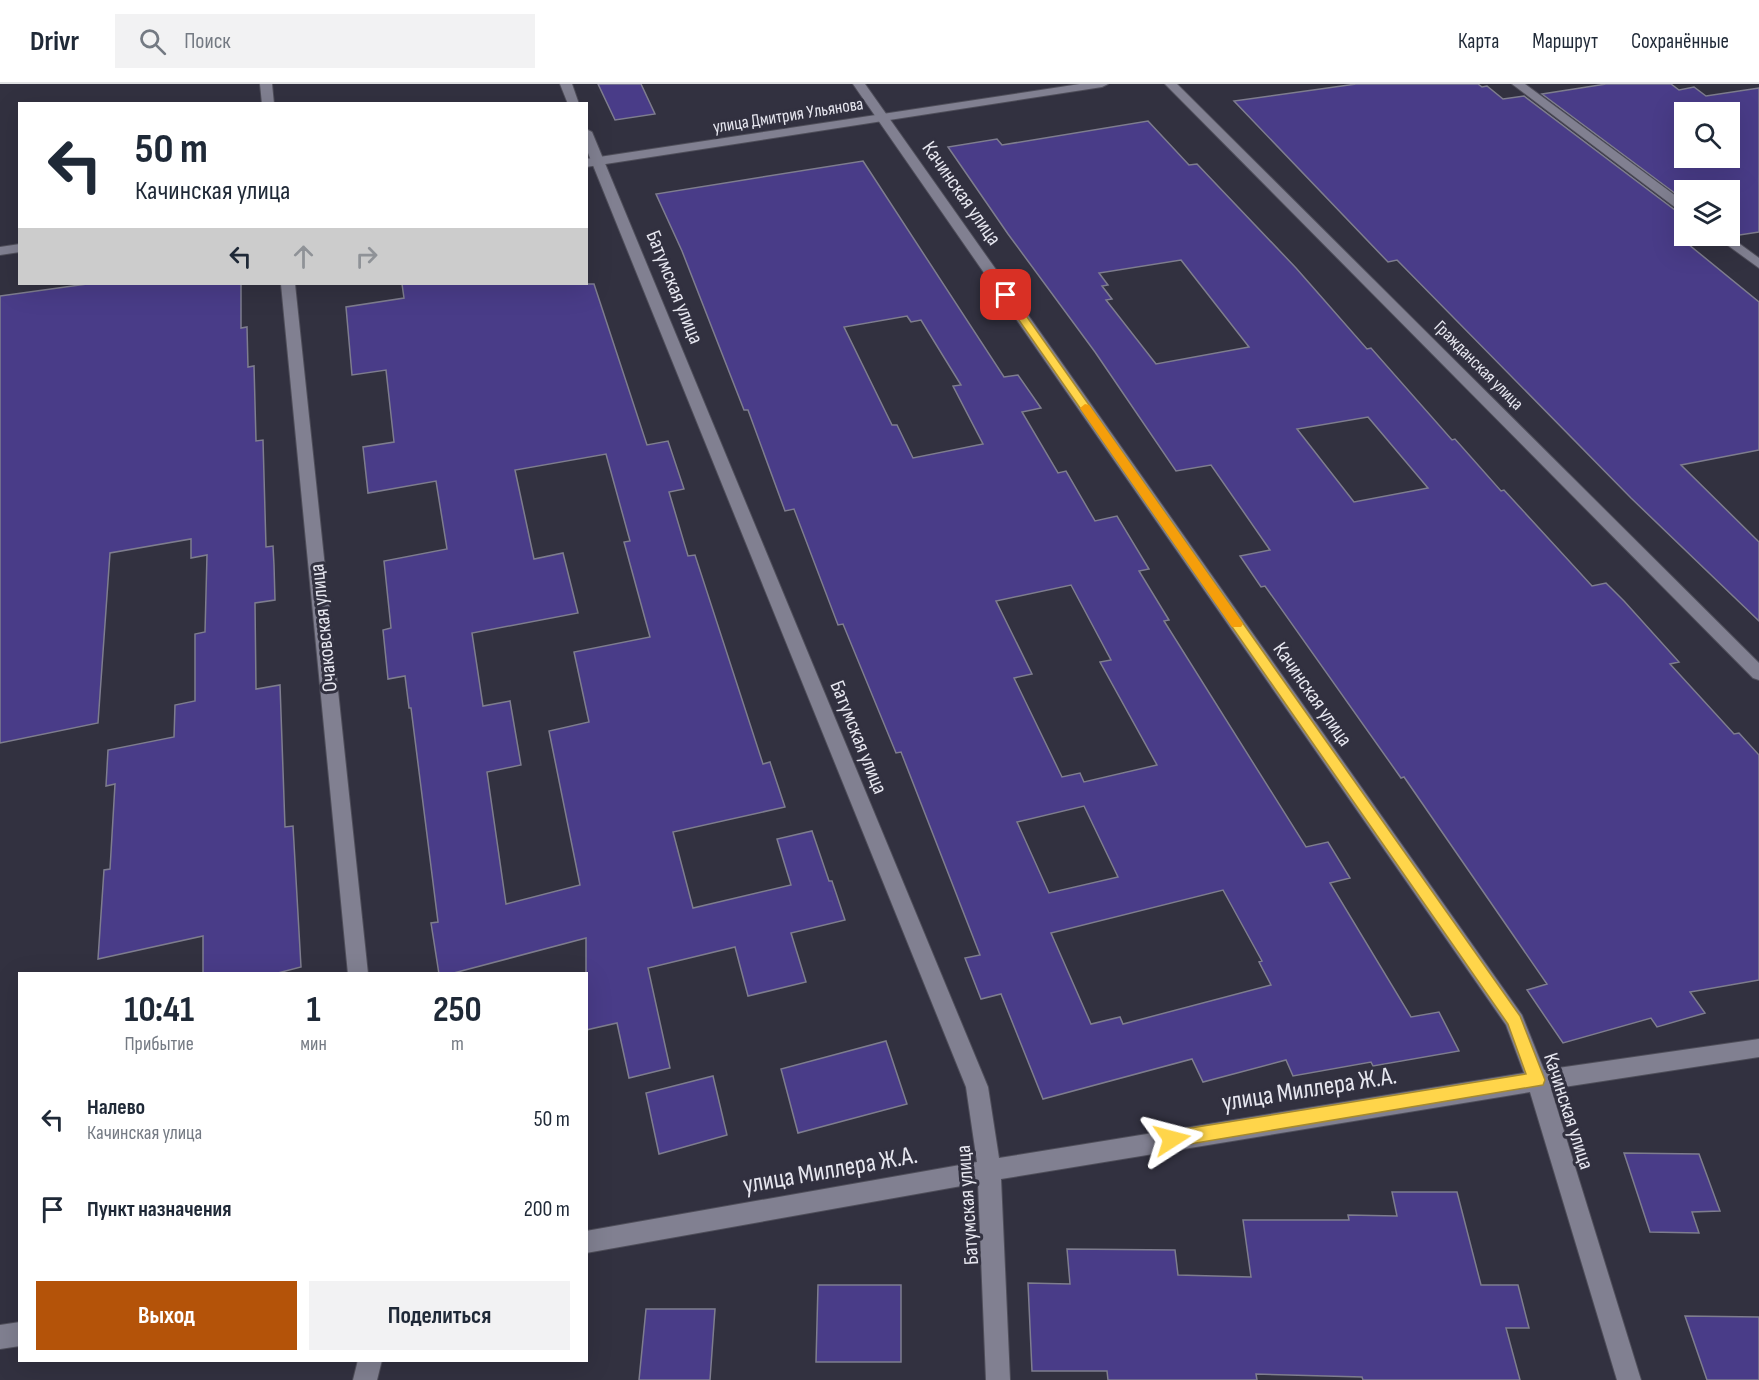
<!DOCTYPE html>
<html lang="ru">
<head>
<meta charset="utf-8">
<style>
	body { margin:0; font-family:"Sofia Sans Condensed",sans-serif; background:#f2f2f3; color:#1f2937; height:100vh; display:flex; flex-direction:column; font-size:22px; white-space:nowrap }
	* { box-sizing:border-box; margin:0 }
	p { font-size:20px; color:#747a83 }
	.icon { flex:none; width:33px; height:33px; fill:none; stroke:currentColor; stroke-width:2; stroke-linecap:round; stroke-linejoin:round }
	.map { position:relative; flex:1; overflow:hidden }
	.details { position:absolute; left:18px; top:888px; width:570px; height:390px; display:flex; flex-direction:column; background:#fff; border-radius:0px; box-shadow:0 6px 24px #0002 }
	.details>* { flex:none }
	.guide { position:absolute; left:18px; top:18px; width:570px; height:183px; border-radius:0px; box-shadow:0 6px 24px #0002; background:#fff; color:#1f2937; overflow:hidden }
	.fabs { position:absolute; left:1674px; top:18px; display:grid; gap:12px }
	.fabs a { display:grid; place-items:center; width:66px; height:66px; border-radius:0px; background:#fff; box-shadow:0 6px 24px #0002; font-size:30px }
	.pin { position:absolute; display:grid; place-items:center; width:51px; height:51px; color:#fff; margin:-26px; border-radius:12px; box-shadow:0 3px 9px #0006 }
	.me { position:absolute; width:66px; margin:-33px; rotate:81deg; stroke-linejoin:round; filter:drop-shadow(0 0 4px #0008) }
	.turn { display:flex; align-items:center; gap:21px; height:126px; padding:0 18px; font-size:27px }
	.turn .icon { width:78px; height:78px; stroke-width:2.5 }
	.turn b { display:block; font-size:42px; line-height:51px }
	.lanes { display:flex; align-items:center; height:57px; padding:0 18px; background:#0003; justify-content:center; gap:30px; direction:ltr }
	.lanes .off { opacity:.35 }
	.eta { display:flex; justify-content:space-evenly; align-items:center; height:102px; text-align:center }
	.eta b { font-size:36px; font-weight:700; line-height:42px }
	.primary-button { display:flex; gap:12px; margin-top:auto; padding:12px 18px }
	.primary-button a { flex:1; height:69px; border-radius:0px; background:#b45309; color:#fff; font-size:24px; font-weight:700; line-height:69px; text-align:center }
	.primary-button a+a { background:#f2f2f3; color:#1f2937 }
	ul { padding:0; list-style:none }
	li { display:flex; align-items:center; gap:18px; height:90px; padding:0 18px }
	li div { flex:1 }
	li b { display:block; font-size:22px }
	li em { font-style:normal }
	header { display:flex; align-items:center; gap:36px; box-sizing:border-box; height:84px; padding:0 30px; background:#fff; border-bottom:2px solid #e0e1e3 }
	header strong { font-size:28px }
	nav { display:flex; gap:33px; margin-inline-start:auto; font-size:21px }
	.search { width:420px; height:54px; background:#f2f2f3; display:flex; align-items:center; gap:15px; box-sizing:border-box; padding:0 21px; border-radius:0px; color:#747a83; font-size:22px }
	.map>svg:first-child { display:block }
	.building { fill:#493c88; stroke:#7e7d8e; stroke-width:1.5; fill-rule:evenodd }
	.lines { fill:none; stroke-linecap:round; stroke-linejoin:round }
	.minor-casing { stroke:#4f4e5a; stroke-width:2 }
	.secondary-casing { stroke:#4f4e5a; stroke-width:2 }
	.minor { fill:#818091; fill-rule:evenodd }
	.secondary { fill:#818091; fill-rule:evenodd }
	.route { fill:#ffd54a; stroke:#a68a30; stroke-width:1.5 }
	.slow { fill:#f59e0b }
	.labels { text-anchor:middle; stroke-width:6; stroke-linejoin:round; paint-order:stroke }
	.far-street-label { font-size:18px; fill:#e6e6ef; stroke:#323140 }
	.street-label { font-size:21px; fill:#e6e6ef; stroke:#323140 }
	.near-street-label { font-size:26px; fill:#e6e6ef; stroke:#323140 }
</style>
</head>
<body>
<header>
<strong>Drivr</strong>
<div class="search"><svg class="icon" aria-label="search" viewBox="0 0 24 24"><circle cx="10" cy="10" r="6"/><path d="M15 15l6 6"/></svg>Поиск</div>
<nav><a>Карта</a><a>Маршрут</a><a>Сохранённые</a></nav>
</header>
<div class="map">
<svg width="1759" height="1296" viewBox="0 0 1759 1296">
	<rect width="100%" height="100%" fill="#323140"/>
	<path class="building" d="M598,0h43l14,30 -40,6z
		M1356,0h122l4,3 5,-1 16,13 21,-3 155,117 5,1v22h29l2,3 -27,5 71,58v148l-78,15 78,77v79l-128,-123 -234,-238 -9,2 -154,-161z
		M1606,0h65l8,6 15,-3 12,9 53,-8v144l-26,4 -3,-2v-44h-46v10l-142,-106zM1684,28h46v46h-46z
		M1148,37l41,44 8,-1 99,104 71,81 4,-1 81,92 3,-1 46,52 3,-1 88,96 14,-3 18,18 55,61 -9,2 64,70 5,-1 20,22v225l-69,12 15,21 -48,14 -6,-9 -88,25 -36,-53 20,-6 -143,-207 -3,1 -136,-192 -4,1 -21,-31 30,-6 -59,-85 -35,6 -81,-119 -87,-118 -60,-87 49,-8 5,6zM1181,176l68,87 -93,17 -50,-64 6,-1 -10,-13 6,-1 -9,-12zM1368,333l60,71 -74,14 -57,-73z
		M863,77l141,216 14,-2 23,33 -19,4 36,61 8,-2 29,50 22,-5 32,53 -10,2 30,49 -5,1 142,226 22,-5 22,36 -20,5 81,134 28,-5 20,39 -86,15 -2,-4 -78,14 -7,-16 -83,22 -11,-23 -149,40 -42,-105 -20,5 -16,-41 15,-3 -79,-203 -5,1 -53,-129 -5,1 -44,-116 -9,2 -37,-101h-4l-62,-159 -26,-57zM907,232l4,6 10,-2 40,65 -8,1 30,58 -70,14 -16,-33h-5l-48,-98zM1071,501l40,75 -11,2 57,103 -73,17 -4,-9 -18,4 -48,-99 18,-4 -36,-73zM1084,722l34,71 -69,16 -32,-71zM1223,806l39,71 -3,1 12,23 -148,39 -3,-7 -29,7 -40,-91z
		M87,200h154v44l6,-1 1,40 6,-1 2,75 7,-1 3,107 7,-1 1,19 1,35 -20,3 1,86 24,-4 5,142 8,-1 8,141 -27,7h-71v-38l-105,23 6,-89 6,-1 5,-85 -9,2 2,-36 66,-13 1,-32 20,-4v-67l10,-2 2,-77 -16,3v-19l-81,14 -12,170 -98,20v-447z
		M402,200h192l53,161 21,-4 16,48 -15,3 19,64 7,-1 68,209 7,-2 15,45 -112,25 20,76 98,-23 -14,-46 35,-8 17,50h3l13,39 -54,13 15,49 -58,14 -13,-49 -87,21 22,100 -41,10 -12,-55 -31,7v-92l-136,36h-11l-8,-51 7,-1 -27,-214h-2l-4,-32 -17,3 -5,-49 8,-2 -7,-67 63,-12 -11,-68 -68,12 -5,-46 31,-5 -8,-72 -34,5 -6,-68 58,-9zM606,370l24,87 -6,1 26,95 -76,15 15,70 -40,9 31,154 -74,19 -19,-132 34,-7 -11,-64 -27,5 -11,-73 106,-20 -15,-60 -29,6 -19,-89z
		M886,957l21,63 -109,29 -17,-64z
		M713,992l14,59 -68,19 -13,-61z
		M1624,1069l75,1 21,57 -28,1 7,21 -49,-1z
		M1392,1108h65l24,93h37l11,43h-23l14,52h-157l-1,-3 -106,-3 1,6h-149l-1,-9h-75l-4,-88 42,1 -3,-35 108,1 3,25 73,2 -8,-57h106l-1,-5 49,1z
		M818,1201h83v77h-85z
		M646,1225h69l-5,71h-71z
		M1685,1232l74,1v63h-52z"/>
	<g class="lines">
		<g class="minor-casing">
			<path id="minor" d="M260,0h12l2,20h-12z
				M560,0h12l7,20h-11z
				M853,0h12l657,931 22,55 215,-31v18l-208,32 90,291h-24l-87,-288 -529,87 9,201h-24l-8,-197 -392,70v-22l391,-69 -11,-75 -380,-939v-19l6,3 396,955 11,71 525,-85 -18,-48z
				M1165,0h12l582,579v17l-6,-2z
				M1512,0h13l159,118v10l-4,-1z
				M1715,152h14l30,22v10z
				M281,200h14l73,690h-20z
				M20,1238v24l-20,3v-24z
				M358,1276h24l-5,20h-24z"/>
		</g>
		<g class="secondary-casing">
			<path id="secondary" d="M1080,0h28l-6,3 -516,80v-8z
				M20,160v8l-20,3v-8z"/>
		</g>
		<use href="#minor" class="minor"/>
		<use href="#secondary" class="secondary"/>
	</g>
	<path class="route" d="M1003,209h7l510,723 25,64 -2,5 -371,62 -6,-2 -3,-6 3,-5 6,-3 354,-57 -18,-50 -505,-727z"/>
	<path class="slow" d="M1085,320l4,1 152,216 2,3 -2,3h-9l-152,-219z"/>
	<g class="labels">
		<g class="far-street-label">
			<text transform="translate(788 31) rotate(-9)" y="6">улица Дмитрия Ульянова</text>
			<text transform="translate(1479 281) rotate(45)" y="6">Гражданская улица</text>
		</g>
		<g class="street-label">
			<text transform="translate(962 109) rotate(55)" y="7">Качинская улица</text>
			<text transform="translate(675 203) rotate(68)" y="7">Батумская улица</text>
			<text transform="translate(323 544) rotate(-96)" y="7">Очаковская улица</text>
			<text transform="translate(1313 610) rotate(55)" y="7">Качинская улица</text>
			<text transform="translate(859 653) rotate(68)" y="7">Батумская улица</text>
			<text transform="translate(1569 1027) rotate(72)" y="7">Качинская улица</text>
			<text transform="translate(967 1121) rotate(-94)" y="7">Батумская улица</text>
		</g>
		<g class="near-street-label">
			<text transform="translate(1309 1004) rotate(-9)" y="9">улица Миллера Ж.А.</text>
			<text transform="translate(830 1085) rotate(-10)" y="9">улица Миллера Ж.А.</text>
		</g>
	</g>
</svg>
<div class="fabs">
<a><svg class="icon" aria-label="search" viewBox="0 0 24 24"><circle cx="10" cy="10" r="6"/><path d="M15 15l6 6"/></svg></a>
<a><svg class="icon" aria-label="layers" viewBox="0 0 24 24"><path d="M12 4l9 5-9 5-9-5zM3 14l9 5 9-5"/></svg></a>
</div>
<div class="pin" style="left:1006px;top:211px;background:#d93025"><svg class="icon" aria-label="arrive" viewBox="0 0 24 24"><path d="M6 21V4h12l-3 4 3 4H6"/></svg></div>
<svg class="me" style="left:1172px;top:1055px" viewBox="-20 -20 40 40"><path d="M0-17L14 15 0 8-14 15z" fill="#ffd54a" stroke="#fff" stroke-width="4"/></svg>
<div class="guide">
<div class="turn"><svg class="icon" aria-label="left" viewBox="0 0 24 24"><path d="M17 20v-9H6M10 6l-5 5 5 5"/></svg><div><b>50 m</b>Качинская улица</div></div>
<div class="lanes"><svg class="icon" aria-label="left" viewBox="0 0 24 24"><path d="M17 20v-9H6M10 6l-5 5 5 5"/></svg><svg class="icon off" aria-label="ahead" viewBox="0 0 24 24"><path d="M12 20V5M6 11l6-6 6 6"/></svg><svg class="icon off" aria-label="right" viewBox="0 0 24 24"><path d="M7 20v-9h11M14 6l5 5-5 5"/></svg></div>
</div>
<section class="details">
<div class="eta">
<div><b>10:41</b><p>Прибытие</p></div>
<div><b>1</b><p>мин</p></div>
<div><b>250</b><p>m</p></div>
</div>
<ul>
<li><svg class="icon" aria-label="left" viewBox="0 0 24 24"><path d="M17 20v-9H6M10 6l-5 5 5 5"/></svg><div><b>Налево</b><p>Качинская улица</p></div><em>50 m</em></li>
<li><svg class="icon" aria-label="arrive" viewBox="0 0 24 24"><path d="M6 21V4h12l-3 4 3 4H6"/></svg><div><b>Пункт назначения</b></div><em>200 m</em></li>
</ul>
<div class="primary-button"><a>Выход</a><a>Поделиться</a></div>
</section>
</div>
</body>
</html>
